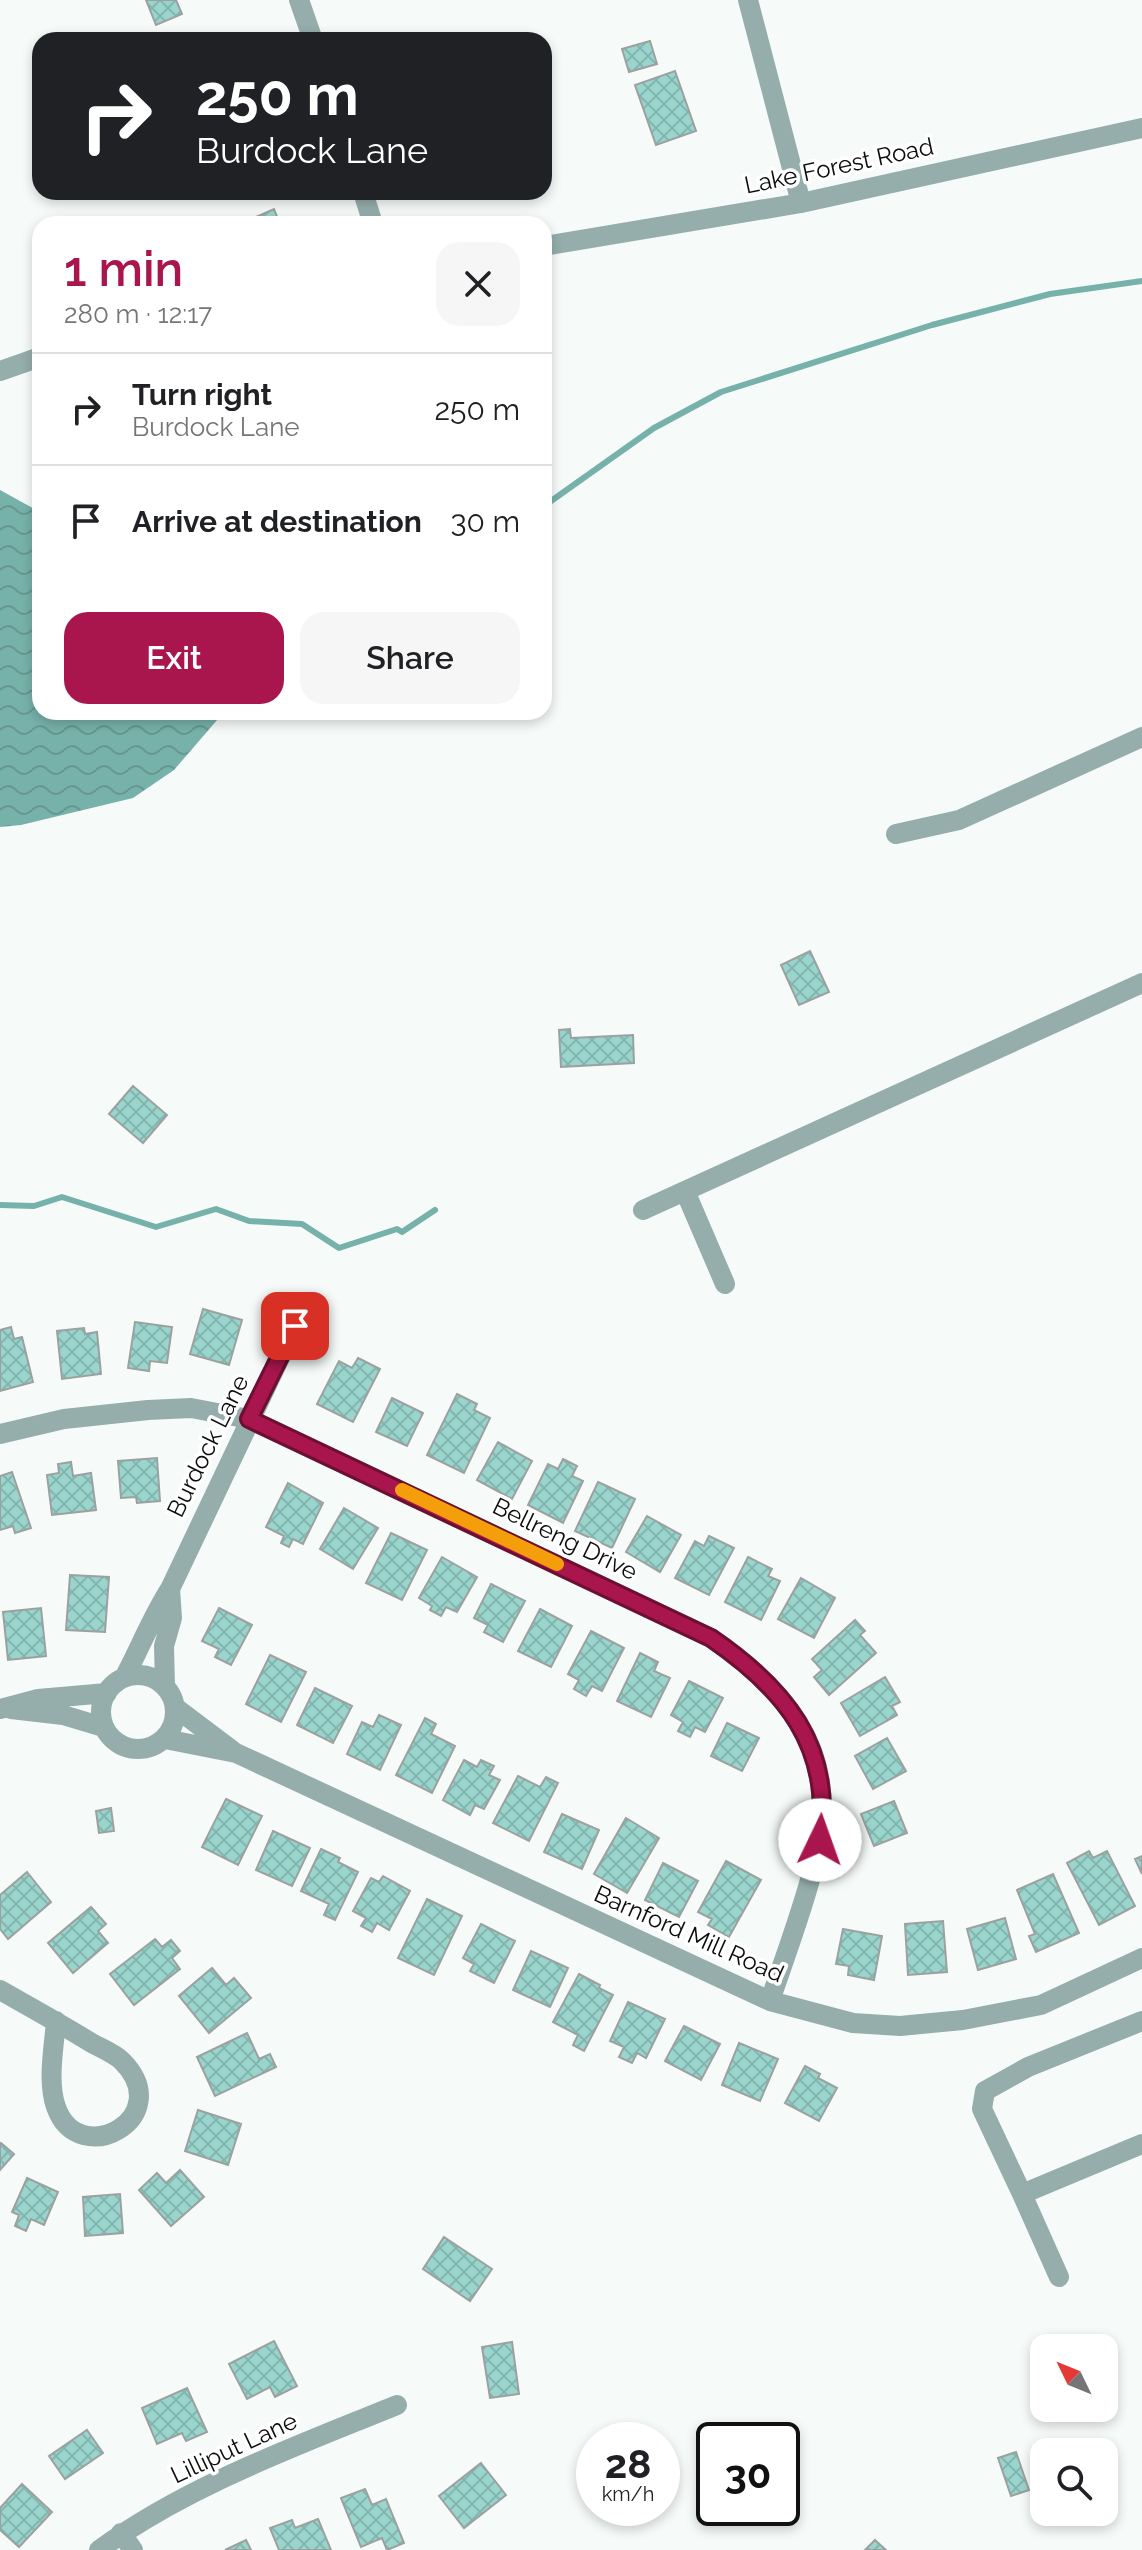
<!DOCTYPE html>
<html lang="en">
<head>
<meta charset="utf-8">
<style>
	body { margin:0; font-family:Raleway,sans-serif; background:#f6f6f6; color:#202124; height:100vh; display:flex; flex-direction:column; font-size:30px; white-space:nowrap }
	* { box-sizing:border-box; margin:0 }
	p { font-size:26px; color:#757577 }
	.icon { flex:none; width:44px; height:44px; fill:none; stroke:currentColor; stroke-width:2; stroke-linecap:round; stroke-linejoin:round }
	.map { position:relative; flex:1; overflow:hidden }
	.sheet { position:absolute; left:32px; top:216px; width:520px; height:504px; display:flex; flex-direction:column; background:#fff; border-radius:24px; box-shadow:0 4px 12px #0003 }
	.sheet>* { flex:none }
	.top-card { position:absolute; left:32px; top:32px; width:520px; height:168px; border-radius:24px; box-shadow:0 4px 12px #0003; background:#202124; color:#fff; overflow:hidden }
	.needle { width:52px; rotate:313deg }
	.tools { position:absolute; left:1030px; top:2334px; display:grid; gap:16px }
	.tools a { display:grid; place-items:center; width:88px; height:88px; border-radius:16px; background:#fff; box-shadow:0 4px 12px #0003; font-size:40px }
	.speed { position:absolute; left:576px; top:2422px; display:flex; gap:16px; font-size:40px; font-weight:700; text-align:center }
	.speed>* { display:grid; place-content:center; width:104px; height:104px; border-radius:50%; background:#fff; box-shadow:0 4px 12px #0003; line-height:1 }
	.speed small { font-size:20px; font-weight:400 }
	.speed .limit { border:4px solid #111; border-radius:12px; background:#fff; color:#111 }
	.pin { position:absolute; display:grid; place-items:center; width:68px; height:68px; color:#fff; margin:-34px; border-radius:16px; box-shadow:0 4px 12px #0006 }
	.me { position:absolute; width:88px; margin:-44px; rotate:3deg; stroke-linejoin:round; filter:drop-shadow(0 0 6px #0008) }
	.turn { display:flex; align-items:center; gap:28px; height:168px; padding:0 32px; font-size:36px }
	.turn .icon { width:104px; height:104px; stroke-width:2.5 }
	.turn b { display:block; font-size:56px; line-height:68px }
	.round { display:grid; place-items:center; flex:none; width:84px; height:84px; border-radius:24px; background:#f6f6f6 }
	.head { display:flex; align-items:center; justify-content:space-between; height:136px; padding:0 32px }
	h1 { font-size:48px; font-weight:600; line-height:60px; color:#a9164d }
	.action { display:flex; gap:16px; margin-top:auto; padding:16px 32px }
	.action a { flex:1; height:92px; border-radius:24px; background:#a9164d; color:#fff; font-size:32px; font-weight:600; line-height:92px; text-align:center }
	.action a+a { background:#f6f6f6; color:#202124 }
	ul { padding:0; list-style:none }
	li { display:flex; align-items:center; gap:24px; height:112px; padding:0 32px; border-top:2px solid #e0e0e0 }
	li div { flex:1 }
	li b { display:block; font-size:30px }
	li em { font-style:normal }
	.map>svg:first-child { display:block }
	.water { fill:url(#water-waves) }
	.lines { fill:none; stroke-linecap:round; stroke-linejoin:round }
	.stream { stroke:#77b2aa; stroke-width:6 }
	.building { fill:url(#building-cross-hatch); stroke:#9ca1a0; stroke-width:2 }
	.minor { stroke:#95aeab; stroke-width:20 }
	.route-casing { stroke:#6e0e32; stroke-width:20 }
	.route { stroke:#a9164d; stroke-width:14 }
	.slow { stroke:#f59e0b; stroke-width:14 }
	.labels { text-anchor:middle; stroke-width:7; stroke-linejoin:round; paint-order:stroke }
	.street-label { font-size:24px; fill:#0b0c0c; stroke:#fff }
</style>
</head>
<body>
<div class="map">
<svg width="1142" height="2550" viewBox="0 0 1142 2550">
	<defs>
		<pattern id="water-waves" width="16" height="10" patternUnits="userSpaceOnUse" patternTransform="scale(2)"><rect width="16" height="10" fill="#77b2aa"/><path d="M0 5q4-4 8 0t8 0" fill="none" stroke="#669891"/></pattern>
		<pattern id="building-cross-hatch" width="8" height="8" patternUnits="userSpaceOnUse" patternTransform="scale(2)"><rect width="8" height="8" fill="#99d5cd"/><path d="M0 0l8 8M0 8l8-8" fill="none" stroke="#82b6af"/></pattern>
	</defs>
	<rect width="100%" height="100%" fill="#f6fbfa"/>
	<path class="water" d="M0,490l40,22v200h184l-50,58 -41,28 -112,27 -21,2z"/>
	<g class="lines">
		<path class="stream" d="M544,506l110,-78 67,-36 211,-67 118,-31 92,-13
			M0,1205l34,1 28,-9 94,30 60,-18 33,12 53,3 37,24 58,-19 5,3 33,-22"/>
	</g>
	<path class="building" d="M146,0h30l6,14 -26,11z
		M650,41l7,23 -28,8 -7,-23z
		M675,71l21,60 -40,14 -21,-60z
		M274,209l6,15h-29l-2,-4z
		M810,951l19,41 -30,13 -18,-40z
		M570,1029l1,9 62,-3 1,28 -73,4 -2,-37z
		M133,1086l34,29 -24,28 -34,-29z
		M203,1309l39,11 -13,45 -39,-11z
		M135,1322l37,5 -5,36 -17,-2 -1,10 -21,-3z
		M11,1327l3,12 8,-2 11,45 -33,9v-61z
		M84,1328l1,6 12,-2 4,42 -39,5 -5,-48z
		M358,1358l22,11 -27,53 -36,-18 22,-43 13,7z
		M457,1394l20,10 -3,6 16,8 -26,55 -37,-18z
		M392,1398l31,15 -16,33 -31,-14z
		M498,1442l34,19 -20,38 -35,-19z
		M157,1458l3,43 -23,2 -1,-6 -15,1 -3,-37z
		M563,1459l14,7 -5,10 11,5 -20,42 -35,-18 20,-41 10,5z
		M71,1462l2,14 18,-3 5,37 -44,5 -5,-40 12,-2 -1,-9z
		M12,1472l19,56 -16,5 -2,-7 -13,4v-54z
		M598,1482l37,17 -23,49 -37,-17z
		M288,1483l35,20 -20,41 -10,-5 -4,8 -8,-4 3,-7 -18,-9z
		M344,1508l34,20 -25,41 -33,-20z
		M647,1516l34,19 -21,37 -34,-20z
		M391,1533l36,17 -25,50 -36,-17z
		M709,1536l25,12 -25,47 -34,-17 20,-37 9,5z
		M442,1557l35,20 -20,35 -11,-5 -5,9 -11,-6 2,-4 -13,-8z
		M748,1557l24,12 -4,7 12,5 -19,39 -36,-18z
		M70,1575l39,2 -4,55 -39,-2z
		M801,1578l34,20 -21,40 -36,-19z
		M491,1584l34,17 -22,41 -19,-10 4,-7 -14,-7z
		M41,1608l5,48 -38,4 -5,-48z
		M219,1608l33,17 -21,40 -16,-8 4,-8 -17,-8z
		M540,1609l32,17 -21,41 -33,-16z
		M855,1620l10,11 -5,4 16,18 -47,42 -15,-18 8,-7 -10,-11z
		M591,1631l33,17 -22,43 -10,-5 -6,10 -12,-7 5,-9 -11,-6z
		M640,1653l18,9 -4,9 16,7 -19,39 -34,-16z
		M270,1655l36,17 -25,50 -35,-18z
		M885,1677l15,25 -8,4 5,9 -37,21 -19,-33z
		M689,1681l34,17 -18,34 -10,-5 -5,10 -12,-6 5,-9 -12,-7z
		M315,1688l37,18 -19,37 -36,-18z
		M379,1715l22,10 -21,45 -33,-16 15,-32 11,5z
		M425,1718l11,6 -5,10 24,12 -23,47 -36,-18z
		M727,1723l32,15 -17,33 -31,-15z
		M887,1738l19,33 -33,18 -18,-33z
		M464,1760l13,7 4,-7 13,6 -5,9 11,5 -16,29 -9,-4 -5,10 -27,-15z
		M518,1776l22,11 6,-10 12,6 -29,58 -36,-18z
		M226,1799l36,17 -24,49 -36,-18z
		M894,1801l13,32 -33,13 -13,-32z
		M111,1808l3,23 -15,2 -3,-22z
		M562,1814l37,16 -17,39 -38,-17z
		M626,1818l33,20 -32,55 -33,-19z
		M273,1831l37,17 -18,38 -36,-16z
		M321,1849l19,9 -2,4 20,10 -23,48 -11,-5 5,-11 -28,-13z
		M1089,1851l4,7 14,-7 28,55 -36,19 -32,-62z
		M1142,1856v18l-7,-15z
		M726,1861l35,19 -32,57 -21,-12 4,-6 -14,-7z
		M663,1863l35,18 -19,36 -34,-17z
		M27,1872l24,30 -43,37 -8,-10v-34z
		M1053,1874l26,59 -43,19 -7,-16 6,-2 -18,-44z
		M383,1876l27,15 -21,39 -12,-7 -5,9 -11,-6 5,-8 -13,-7 18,-33 8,4z
		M427,1899l35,17 -28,59 -36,-17z
		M91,1907l15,17 -8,7 10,12 -35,30 -25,-30z
		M1005,1918l11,41 -38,11 -11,-41z
		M943,1921l4,51 -39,3 -3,-51z
		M481,1924l34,17 -21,42 -24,-12 4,-7 -11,-6z
		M843,1929l39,7 -8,44 -26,-5 1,-9 -13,-2z
		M155,1939l7,8 9,-7 9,11 -8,7 8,11 -46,36 -24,-31z
		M531,1951l37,17 -18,39 -37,-17z
		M212,1968l14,17 8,-7 17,20 -42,35 -30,-37z
		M579,1974l21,11 -1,3 14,7 -29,56 -11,-6 5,-10 -25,-13z
		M628,2002l37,17 -19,39 -9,-5 -5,10 -13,-6 5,-10 -14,-6z
		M684,2026l36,18 -19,36 -36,-19z
		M247,2033l12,26 11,-5 6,13 -61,29 -18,-39z
		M739,2043l39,16 -18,42 -38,-16z
		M805,2066l15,8 -2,4 19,10 -18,33 -34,-18z
		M198,2110l43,14 -13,41 -43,-14z
		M1,2143l13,11 -14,16v-25z
		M180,2170l24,27 -33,29 -32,-36 18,-17 9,10z
		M27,2178l31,14 -14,33 -13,-6 -5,12 -11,-5 4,-11 -7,-3z
		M120,2194l3,39 -38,3 -2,-39z
		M444,2237l48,32 -22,32 -47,-32z
		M274,2341l23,45 -22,11 -5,-10 -23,12 -18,-35z
		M512,2342l7,52 -29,4 -8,-51z
		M187,2388l20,44 -21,9 -4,-8 -25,11 -15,-36z
		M87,2430l16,23 -38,26 -16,-23z
		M1016,2452l13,38 -18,6 -13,-38z
		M481,2463l25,32 -42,33 -25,-32z
		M22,2484l30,28 -33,35 -19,-17v-22z
		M365,2489l7,16 14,-6 18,44 -17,7 -5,-12 -21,9 -20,-49z
		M318,2519l13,31h-52l-9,-22 22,-8 3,8z
		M246,2540l5,10h-26z
		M875,2540l11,10h-21z"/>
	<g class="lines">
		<path class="minor" d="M299,0l14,40
			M748,0l53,203
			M363,192l10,32
			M544,246l257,-43 341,-75
			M0,371l40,-14
			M896,834l63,-14 183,-83
			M685,1191l40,93
			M643,1210l499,-227
			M0,1434l64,-15 84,-9 43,-2 58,11 462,219c163,112 112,206 59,363
			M101 1712a37 37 0 1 1 74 0a37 37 0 1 1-74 0Z
			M124,1678c16,-30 28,-61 46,-89l125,-263
			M165,1686l-1,-40 8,-28 -2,-29
			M176,1708l57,43
			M0,1709l38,-10 69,-6
			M11,1709l52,6 40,12
			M165,1739l71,14 534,248 83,22 47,3 63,-6 78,-15 101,-47
			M0,1990c30,17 61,34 90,52 10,6 24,11 32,19 56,56 -43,111 -66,46 -9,-26 -2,-59 0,-86
			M1142,2021l-114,46 -43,24 -3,18 40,85 120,-50
			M1022,2194l37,83
			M121,2533l12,17
			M99,2550c87,-64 198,-104 298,-145"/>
	</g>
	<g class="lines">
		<g class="route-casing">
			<path id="route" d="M295,1326l-46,93 462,219c73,50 122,108 109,202"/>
		</g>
		<use href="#route" class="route"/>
		<path class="slow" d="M402,1490l155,74"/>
	</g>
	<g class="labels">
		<g class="street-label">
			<text transform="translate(839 166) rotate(-12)" y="8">Lake Forest Road</text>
			<text transform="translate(208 1446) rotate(-64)" y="8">Burdock Lane</text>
			<text transform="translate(565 1539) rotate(26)" y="8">Bellreng Drive</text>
			<text transform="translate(689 1934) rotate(24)" y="8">Barnford Mill Road</text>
			<text transform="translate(234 2448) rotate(-25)" y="8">Lilliput Lane</text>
		</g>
	</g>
</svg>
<div class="tools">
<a><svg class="needle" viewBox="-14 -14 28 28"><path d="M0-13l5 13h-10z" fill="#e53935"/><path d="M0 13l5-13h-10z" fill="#757577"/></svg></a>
<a><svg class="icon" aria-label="search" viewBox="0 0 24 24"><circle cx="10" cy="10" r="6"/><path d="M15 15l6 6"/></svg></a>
</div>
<div class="speed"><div>28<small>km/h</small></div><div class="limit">30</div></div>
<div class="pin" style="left:295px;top:1326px;background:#d93025"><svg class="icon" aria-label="arrive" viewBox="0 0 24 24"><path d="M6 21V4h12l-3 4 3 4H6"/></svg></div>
<svg class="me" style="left:820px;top:1840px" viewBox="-20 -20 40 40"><circle r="19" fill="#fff"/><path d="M0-13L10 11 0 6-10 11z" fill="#a9164d"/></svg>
<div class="top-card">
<div class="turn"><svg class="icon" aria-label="right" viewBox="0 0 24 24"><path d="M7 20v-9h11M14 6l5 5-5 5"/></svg><div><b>250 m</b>Burdock Lane</div></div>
</div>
<section class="sheet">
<div class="head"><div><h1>1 min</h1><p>280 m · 12:17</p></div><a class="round"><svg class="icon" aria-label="close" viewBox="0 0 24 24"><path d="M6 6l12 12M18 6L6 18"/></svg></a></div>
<ul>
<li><svg class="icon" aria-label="right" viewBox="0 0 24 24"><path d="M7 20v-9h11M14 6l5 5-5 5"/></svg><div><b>Turn right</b><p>Burdock Lane</p></div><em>250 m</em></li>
<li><svg class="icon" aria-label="arrive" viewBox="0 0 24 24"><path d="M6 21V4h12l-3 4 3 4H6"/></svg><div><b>Arrive at destination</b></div><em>30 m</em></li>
</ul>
<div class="action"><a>Exit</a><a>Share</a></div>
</section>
</div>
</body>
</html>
